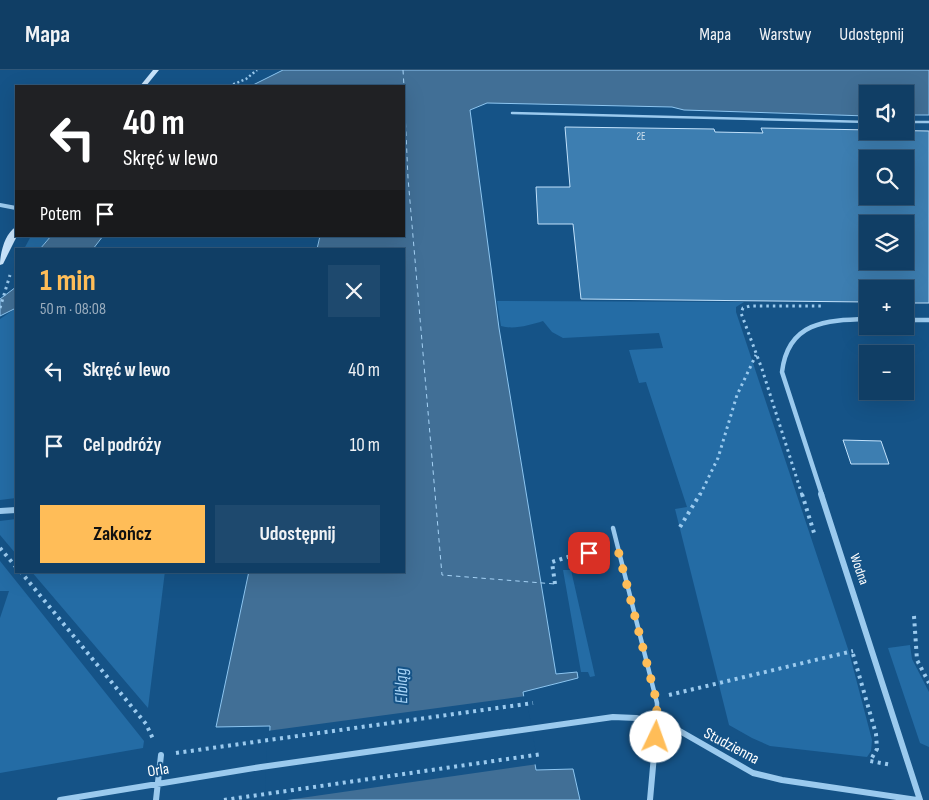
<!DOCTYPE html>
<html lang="pl">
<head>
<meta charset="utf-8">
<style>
	body { margin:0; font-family:"Sofia Sans Condensed",sans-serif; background:#1e496e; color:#f1f3f6; height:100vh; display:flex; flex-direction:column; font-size:19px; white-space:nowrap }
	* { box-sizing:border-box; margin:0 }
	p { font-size:16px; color:#9caebf }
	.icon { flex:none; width:28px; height:28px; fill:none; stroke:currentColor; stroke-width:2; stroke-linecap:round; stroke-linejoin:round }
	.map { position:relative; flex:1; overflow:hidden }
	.sheet { position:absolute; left:15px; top:178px; width:390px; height:325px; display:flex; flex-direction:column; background:#103e65; border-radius:0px; box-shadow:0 5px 20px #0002,0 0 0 1px #305779 }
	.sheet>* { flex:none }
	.top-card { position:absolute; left:15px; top:15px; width:390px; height:152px; border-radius:0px; box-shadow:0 5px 20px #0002,0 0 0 1px #305779; background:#202124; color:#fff; overflow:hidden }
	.tools { position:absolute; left:859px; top:15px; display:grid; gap:10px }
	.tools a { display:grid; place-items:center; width:55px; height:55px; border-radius:0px; background:#103e65; box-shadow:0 5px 20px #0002,0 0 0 1px #305779; font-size:25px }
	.pin { position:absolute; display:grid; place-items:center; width:42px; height:42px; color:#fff; margin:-21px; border-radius:10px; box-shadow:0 2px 8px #0006 }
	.me { position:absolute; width:55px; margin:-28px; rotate:3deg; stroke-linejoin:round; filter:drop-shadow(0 0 4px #0008) }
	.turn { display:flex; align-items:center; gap:18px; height:105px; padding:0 25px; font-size:22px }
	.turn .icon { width:65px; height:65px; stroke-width:2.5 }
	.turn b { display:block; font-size:35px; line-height:42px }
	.then { display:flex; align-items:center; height:48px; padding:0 25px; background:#0003; gap:10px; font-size:19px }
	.round { display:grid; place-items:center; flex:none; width:52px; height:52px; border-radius:0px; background:#1e496e }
	.overview { display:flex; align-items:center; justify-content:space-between; height:85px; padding:0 25px }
	h1 { font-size:30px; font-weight:700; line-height:38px; color:#ffbd58 }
	.button { display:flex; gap:10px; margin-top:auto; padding:10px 25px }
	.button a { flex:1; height:58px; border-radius:0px; background:#ffbd58; color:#111; font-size:20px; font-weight:700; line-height:58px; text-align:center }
	.button a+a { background:#1e496e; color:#f1f3f6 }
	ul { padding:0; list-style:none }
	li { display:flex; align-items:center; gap:15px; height:75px; padding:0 25px }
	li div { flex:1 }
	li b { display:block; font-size:19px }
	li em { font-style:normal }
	header { display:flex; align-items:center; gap:30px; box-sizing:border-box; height:70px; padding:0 25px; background:#103e65; border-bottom:1px solid #305779 }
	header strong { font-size:24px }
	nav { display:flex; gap:28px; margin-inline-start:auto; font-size:18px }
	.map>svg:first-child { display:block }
	.green { fill:#246ca5 }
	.water { fill:#416f96; stroke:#8dc6f1 }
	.pier { fill:#155387 }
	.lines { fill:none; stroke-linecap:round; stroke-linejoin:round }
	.ferry { stroke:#a6d3f6; stroke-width:1; stroke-dasharray:4.5 4; stroke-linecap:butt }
	.building { fill:#3d7eb1; stroke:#c1e1fb; fill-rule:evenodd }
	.path-far2 { stroke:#9bcaee; stroke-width:2.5; stroke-dasharray:2 2.5; stroke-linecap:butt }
	.path-far1 { stroke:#9bcaee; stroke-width:3; stroke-dasharray:2.5 4; stroke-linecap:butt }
	.path { stroke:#9bcaee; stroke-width:4; stroke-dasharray:3 4.5; stroke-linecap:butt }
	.lane-far1 { stroke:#9bcaee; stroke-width:2.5 }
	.lane { stroke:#9bcaee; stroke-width:4.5 }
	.street-far2 { stroke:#9bcaee; stroke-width:4 }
	.street-far1 { stroke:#9bcaee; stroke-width:4.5 }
	.street { stroke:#9bcaee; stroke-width:6 }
	.secondary { fill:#c8e3fa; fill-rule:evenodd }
	.route { stroke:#ffbd58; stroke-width:9; stroke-dasharray:0 16.2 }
	.labels { text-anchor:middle; stroke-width:4; stroke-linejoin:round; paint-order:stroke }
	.number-label { font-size:11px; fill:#cedfec }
	.street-label { font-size:14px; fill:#fff; stroke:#155387 }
	.near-street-label { font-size:16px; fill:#fff; stroke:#155387 }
	.near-water-label { font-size:18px; font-style:italic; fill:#a6d3f6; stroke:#155387 }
</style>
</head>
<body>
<header>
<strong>Mapa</strong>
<nav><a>Mapa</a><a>Warstwy</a><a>Udostępnij</a></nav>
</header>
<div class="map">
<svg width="929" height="730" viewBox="0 0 929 730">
	<rect width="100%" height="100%" fill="#155387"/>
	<path class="green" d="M31,166h20l-11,13h-16z
		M497,231l247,1 -8,5v5l113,340 23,88 -1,11 -4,6 -97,-11 -18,-8 -23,-13 -54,-216 12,-2 -41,-125 -7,1 -10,-33 34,-2 -4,-15 -96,5 -11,-6 -9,-11c-13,4 -29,9 -42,5z
		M16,238v190l-16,2v-181z
		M16,449v35l-16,-19v-14z
		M0,491l144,180 -1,7 -143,25v-155l9,-27h-9z
		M563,500h8l24,106 -5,1 -2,-5h-7z
		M31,501h134l-17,137z
		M910,575l2,14 17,33v55l-9,-4 -32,-95z"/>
	<path class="water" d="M283,0h646v45h-24v-21h-37l-1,22 -183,-6 -12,-3 -185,-4 -17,7 29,218 57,346 21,-2 1,6 -55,14 13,78 37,-1 7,31h-313l3,-74 -54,1 33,-156h155v-322h-87l3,-13h84v-150h-153z
		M51,166h52l-10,13h-53z
		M16,217v21l-16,8v-17z"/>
	<path class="pier" d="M526,626l12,68 -251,36h-22l2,-69z"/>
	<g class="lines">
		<path class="ferry" d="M403,0l1,16
			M404,19l4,89 34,397 113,9"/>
	</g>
	<path class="building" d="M565,57l149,2 1,3 48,1 -2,-5 168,3v172h-24v-14h-37v13l-287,-3 -8,-75h-35l-2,-37h34zM868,89h37v37h-37zM868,154h37v37h-37z
		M843,370l38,1 8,23h-38z"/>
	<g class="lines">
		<path class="path-far2" d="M229,16l17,-7 11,-9"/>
		<path class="path-far1" d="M0,238l10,-33
			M700,425l18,-37 19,-63 19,-40
			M802,425l-40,-126 -21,-56 2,-5 7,-2h71"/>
		<path class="path" d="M802,424l13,42
			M680,457l20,-33
			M0,478l16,19
			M20,501l126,153 8,17
			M555,514l-3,-22 22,-7 29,-3
			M914,546l3,44 12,23
			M853,584l23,80 1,15 -7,12 22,4
			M669,625l184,-44
			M176,683l357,-50
			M224,730l318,-46"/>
		<path class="lane-far1" d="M512,43l356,9
			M905,52h24"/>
		<path class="lane" d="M613,458l44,175v19"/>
		<path class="street-far2" d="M0,135l16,3"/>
		<path class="street-far1" d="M905,250h24
			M822,425l-40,-123c6,-50 43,-52 86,-53"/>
		<path class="street" d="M821,424l99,306
			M0,441l16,-1
			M60,730l201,-33 352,-50 23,1 42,12 75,43 29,7 135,20
			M156,730l5,-45
			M650,730l7,-78"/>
		<path class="secondary" d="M153,0h6l-13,16h-6z
			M16,157l1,9 -14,28 -3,1c0,-12 5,-32 16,-38z"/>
	</g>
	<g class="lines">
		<path class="route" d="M589,483l29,-3 39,153 -1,34"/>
	</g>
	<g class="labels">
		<g class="number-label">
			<text x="641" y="70">2E</text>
		</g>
		<g class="street-label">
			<text transform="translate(860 499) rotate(71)" y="5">Wodna</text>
		</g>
		<g class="near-street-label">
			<text transform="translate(732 675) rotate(28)" y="6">Studzienna</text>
			<text transform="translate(158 699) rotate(-9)" y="6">Orla</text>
		</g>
		<g class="near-water-label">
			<text transform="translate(401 616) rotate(-91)" y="6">Elbląg</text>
		</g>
	</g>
</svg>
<div class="tools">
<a><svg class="icon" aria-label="sound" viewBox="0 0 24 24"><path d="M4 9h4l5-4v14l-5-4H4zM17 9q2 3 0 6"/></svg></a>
<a><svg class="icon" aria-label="search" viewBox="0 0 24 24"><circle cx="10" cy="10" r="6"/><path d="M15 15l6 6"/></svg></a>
<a><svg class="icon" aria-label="layers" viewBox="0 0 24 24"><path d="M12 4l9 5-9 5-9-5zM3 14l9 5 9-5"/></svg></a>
<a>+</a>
<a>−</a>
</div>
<div class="pin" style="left:589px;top:483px;background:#d93025"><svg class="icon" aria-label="arrive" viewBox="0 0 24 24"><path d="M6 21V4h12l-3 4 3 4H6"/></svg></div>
<svg class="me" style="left:656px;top:667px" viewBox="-20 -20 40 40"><circle r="19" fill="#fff"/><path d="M0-13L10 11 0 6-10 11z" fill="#ffbd58"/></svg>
<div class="top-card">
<div class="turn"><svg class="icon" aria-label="left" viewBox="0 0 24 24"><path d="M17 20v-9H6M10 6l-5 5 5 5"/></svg><div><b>40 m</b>Skręć w lewo</div></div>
<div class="then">Potem<svg class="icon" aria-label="arrive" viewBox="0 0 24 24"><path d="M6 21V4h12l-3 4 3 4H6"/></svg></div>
</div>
<section class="sheet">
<div class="overview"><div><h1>1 min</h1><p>50 m · 08:08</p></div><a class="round"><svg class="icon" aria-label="close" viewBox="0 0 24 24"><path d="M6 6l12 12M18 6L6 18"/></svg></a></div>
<ul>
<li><svg class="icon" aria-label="left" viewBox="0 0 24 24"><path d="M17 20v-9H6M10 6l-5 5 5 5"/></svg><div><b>Skręć w lewo</b></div><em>40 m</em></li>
<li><svg class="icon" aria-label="arrive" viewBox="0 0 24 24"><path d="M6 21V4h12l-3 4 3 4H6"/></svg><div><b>Cel podróży</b></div><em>10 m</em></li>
</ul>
<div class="button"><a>Zakończ</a><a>Udostępnij</a></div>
</section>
</div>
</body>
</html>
